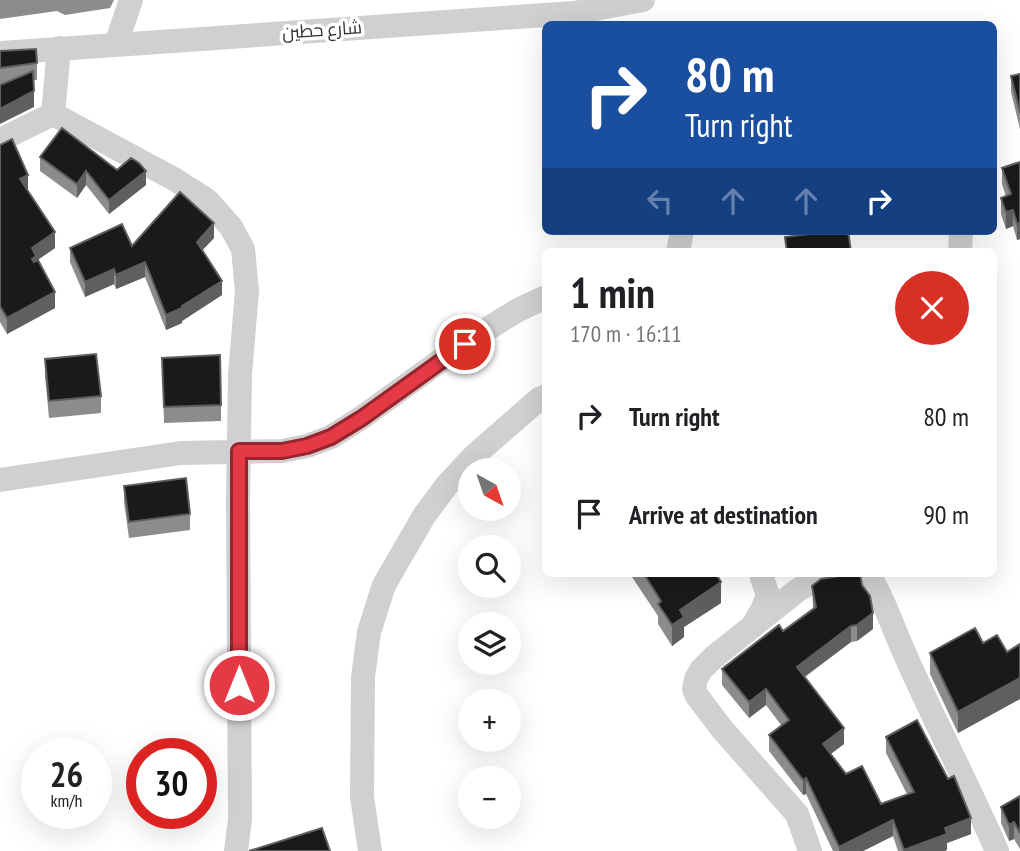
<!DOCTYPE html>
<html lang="en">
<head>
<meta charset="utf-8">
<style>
	body { margin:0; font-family:"PT Sans Narrow",Cairo,sans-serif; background:#f6f6f6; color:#202124; height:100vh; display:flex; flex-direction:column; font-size:26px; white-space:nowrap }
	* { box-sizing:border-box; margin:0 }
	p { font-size:23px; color:#757577 }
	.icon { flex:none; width:38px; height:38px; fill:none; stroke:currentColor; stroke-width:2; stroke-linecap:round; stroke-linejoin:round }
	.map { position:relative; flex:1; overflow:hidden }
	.sheet { position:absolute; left:542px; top:248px; width:455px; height:329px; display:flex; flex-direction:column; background:#fff; border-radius:10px; box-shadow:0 7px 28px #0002 }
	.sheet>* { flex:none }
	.banner { position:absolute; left:542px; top:21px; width:455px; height:214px; border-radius:10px; box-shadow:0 7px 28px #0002; background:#1a4fa0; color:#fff; overflow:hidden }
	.needle { width:46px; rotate:140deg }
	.controls { position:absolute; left:458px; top:458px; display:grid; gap:14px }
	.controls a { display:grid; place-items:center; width:63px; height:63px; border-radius:50%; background:#fff; box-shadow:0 7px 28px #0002; font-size:35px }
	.speed { position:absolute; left:21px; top:738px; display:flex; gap:14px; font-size:35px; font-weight:700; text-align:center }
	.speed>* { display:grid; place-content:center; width:91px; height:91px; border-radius:50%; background:#fff; box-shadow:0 7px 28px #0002; line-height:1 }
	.speed small { font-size:18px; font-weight:400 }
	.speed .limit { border:10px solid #d22; background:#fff; color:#111 }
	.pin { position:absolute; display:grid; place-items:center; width:60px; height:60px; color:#fff; margin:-30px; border:4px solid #fff; border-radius:50%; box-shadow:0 2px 7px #0007 }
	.me { position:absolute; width:77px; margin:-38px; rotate:0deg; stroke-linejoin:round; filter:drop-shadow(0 0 5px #0008) }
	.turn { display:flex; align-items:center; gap:24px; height:147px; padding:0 28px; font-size:32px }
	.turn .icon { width:91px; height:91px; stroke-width:2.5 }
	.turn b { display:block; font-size:49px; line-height:60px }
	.lanes { display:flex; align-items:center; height:66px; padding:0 28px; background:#0003; justify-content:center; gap:35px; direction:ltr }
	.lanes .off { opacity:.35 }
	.round { display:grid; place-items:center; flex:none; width:74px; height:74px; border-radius:37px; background:#f6f6f6 }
	.summary { display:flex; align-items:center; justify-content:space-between; height:119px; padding:0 28px }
	h1 { font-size:42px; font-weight:600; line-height:52px }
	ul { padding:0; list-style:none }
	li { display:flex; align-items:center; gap:21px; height:98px; padding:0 28px }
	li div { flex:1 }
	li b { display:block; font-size:26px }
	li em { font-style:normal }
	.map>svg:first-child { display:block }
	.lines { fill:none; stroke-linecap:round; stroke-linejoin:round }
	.minor { stroke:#d0d0d0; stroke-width:24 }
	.wall { fill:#8c8c8c }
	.shaded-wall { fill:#5f5f5f }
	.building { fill:#1a1a1a; stroke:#5f5f5f; stroke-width:2 }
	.route-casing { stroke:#96252e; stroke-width:18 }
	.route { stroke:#e63946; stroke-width:12 }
	.labels { text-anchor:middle; stroke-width:7; stroke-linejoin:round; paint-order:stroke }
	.street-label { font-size:18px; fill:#333; stroke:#fff }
</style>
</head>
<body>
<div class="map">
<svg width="1020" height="851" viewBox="0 0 1020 851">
	<rect width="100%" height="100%" fill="#fff"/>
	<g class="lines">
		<path class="minor" d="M116,44l15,-44
			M0,53l574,-40 69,-13
			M53,114l121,65 33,21 24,27 12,22 4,42 -7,84 -2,124 2,320 -4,32
			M0,140l53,-26 6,-66
			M678,252l4,-21
			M960,252l1,-21
			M0,480l181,-27 101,-2 25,-5 24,-9 30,-19 104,-75 53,-33 28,-13
			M868,574c16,24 24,52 36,78 29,67 64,132 93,199
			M755,622l8,-14 5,-13 -6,-17
			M370,851l-8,-54 1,-120 6,-45 15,-47 40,-69 23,-31 28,-30 64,-56 7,-3
			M810,851l-13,-37 -75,-85 -25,-33 -3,-7 2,-10 5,-9 13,-13 84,-67 29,-16"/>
	</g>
	<path class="wall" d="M0,0h114l-4,8 -45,7 -8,-4 -57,8z
		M0,51l37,12v17h-4l1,27 -34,-23z
		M1020,74v55l-9,-37v-16z
		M0,145l28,46 27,57 -19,13 19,47 -48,26 -7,-12z
		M40,157l77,13 29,15 -37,29 -23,-29 -9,13 -37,-27z
		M1020,162v77l-3,1 -4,-14 -7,3 -5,-15v-16l5,-2 -4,-12v-16z
		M214,238l-12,12 20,45 -40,26v2l-16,7 -21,-53 -29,12 -2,-5 -29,13 -15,-35v-14l62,-2z
		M162,358l59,47v16l-57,2z
		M45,359l56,37v17l-52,5 -4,-42z
		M124,486l66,28v16l-61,8 -5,-36z
		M630,574h86l5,29 -37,24v10l-12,9 -14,-22v-8z
		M812,586l61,43 -16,12 -6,1 -46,35 39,67 -14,10 16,20 35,30 26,-10 -21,-41v-16l85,97 -24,9v7l-3,1h-46l-5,-15 -30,15h-30l-27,-57 -3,1 -34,-44v-16l12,-10 -15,-20 -17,13 -27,-33v-16l61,-38 30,-23z
		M983,643l24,9 13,-8v55l-62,34 -28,-59v-21z
		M1020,796v53l-6,-10 -5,2 -8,-18v-16z"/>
	<path class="shaded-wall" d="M34,91v16l-34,17v-15z
		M86,171v14l-9,13v-14z
		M146,171v14l-37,29v-14z
		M28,175v16l-8,-12z
		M1013,210v16l-7,3v-17z
		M214,223v15l-17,18v-14z
		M1020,223v16l-3,1v-16z
		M55,232v16l-19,13v11l-4,3v-27z
		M145,262v15l-29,12v-14z
		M114,269v15l-29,13v-15z
		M222,281v14l-40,26v2l-16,7v-15z
		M55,292v16l-48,26v-16z
		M721,582v21l-37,24v10l-12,9v-21l8,-15z
		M873,613v16l-16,12v-16z
		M851,626v16l-54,40v-15z
		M1020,678v21l-62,34v-21z
		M766,689v16l-17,13v-16z
		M844,728v16l-21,16v-16z
		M806,778v16l-3,1v-15z
		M971,818v16l-24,9v7l-3,1h-40l41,-23z
		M893,820v16l-30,15h-24v-4z
		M1014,822v17l-5,2v-16z"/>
	<path class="building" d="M36,49l1,14 -37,5v-17z
		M33,71l1,20 -34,18v-24z
		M1020,74v39l-9,-37z
		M62,128l55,42 14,-12 8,5 7,8 -37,29 -23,-29 -9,13 -37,-27z
		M12,139l16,36 -8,4 35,53 -23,16 4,8 -4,3 2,3 4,-2 17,32 -48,26 -7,-12v-161z
		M1020,162v61l-3,1 -4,-14 -7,2 -5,-14 10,-4 -9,-26z
		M180,192l34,31 -17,19 25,39 -40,25v2l-16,7 -21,-53 -29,13 -2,-6 -29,13 -15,-34 52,-24 10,22z
		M833,231h15l3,21h-64l-2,-15z
		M96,354l5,42 -52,5 -4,-42z
		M220,355l1,50 -57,2 -2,-49z
		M186,478l4,36 -61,8 -5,-36z
		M644,574h72l5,8 -41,28 4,7 -12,8 -14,-21 3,-3z
		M852,574h8l2,11 8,11 3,17 -16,12 -6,1 -54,41 47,61 -21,16 23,30 16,-8 19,38 33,-12 -28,-55 31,-17 31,59 6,-3 17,42 -26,10 2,6 -43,16 -11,-30 -54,27 -33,-69 -3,2 -34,-45 20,-15 -23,-31 -17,13 -27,-33 57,-44 4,6 33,-24 -4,-21 9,-7z
		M975,628l8,15 14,-8 10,17 13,-8v34l-62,34 -28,-59z
		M1020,796v37l-6,-11 -5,3 -8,-18z
		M322,828l8,23h-81z"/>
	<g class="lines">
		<g class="route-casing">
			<path id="route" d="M239,685v-234h43l25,-5 24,-9 31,-19 103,-74"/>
		</g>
		<use href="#route" class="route"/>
	</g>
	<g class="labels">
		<g class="street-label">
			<text transform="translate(322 30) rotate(-4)" y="6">شارع حطين</text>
		</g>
	</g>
</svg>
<div class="controls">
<a><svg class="needle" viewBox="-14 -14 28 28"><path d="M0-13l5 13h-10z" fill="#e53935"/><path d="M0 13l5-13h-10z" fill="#757577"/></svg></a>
<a><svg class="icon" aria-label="search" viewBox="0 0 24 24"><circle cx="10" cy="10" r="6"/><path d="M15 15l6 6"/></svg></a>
<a><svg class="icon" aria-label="layers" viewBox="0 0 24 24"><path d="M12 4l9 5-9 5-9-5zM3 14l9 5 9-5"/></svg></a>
<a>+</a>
<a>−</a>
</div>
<div class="speed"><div>26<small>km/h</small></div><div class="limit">30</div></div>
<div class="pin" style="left:465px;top:344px;background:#d93025"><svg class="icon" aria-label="arrive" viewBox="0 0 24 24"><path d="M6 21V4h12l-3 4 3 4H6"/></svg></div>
<svg class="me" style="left:239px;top:685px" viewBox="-20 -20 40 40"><circle r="17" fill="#e63946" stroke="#fff" stroke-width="3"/><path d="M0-11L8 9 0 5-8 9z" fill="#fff"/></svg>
<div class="banner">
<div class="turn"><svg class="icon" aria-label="right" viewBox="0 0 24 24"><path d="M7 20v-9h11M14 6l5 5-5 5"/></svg><div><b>80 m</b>Turn right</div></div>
<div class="lanes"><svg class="icon off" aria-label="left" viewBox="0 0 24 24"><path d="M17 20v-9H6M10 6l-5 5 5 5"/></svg><svg class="icon off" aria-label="ahead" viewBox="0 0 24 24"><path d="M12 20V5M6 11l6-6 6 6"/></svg><svg class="icon off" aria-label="ahead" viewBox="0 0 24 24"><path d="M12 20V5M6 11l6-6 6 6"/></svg><svg class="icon" aria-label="right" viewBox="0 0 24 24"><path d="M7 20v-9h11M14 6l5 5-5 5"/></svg></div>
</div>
<section class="sheet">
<div class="summary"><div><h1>1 min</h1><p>170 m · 16:11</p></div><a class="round" style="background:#d93025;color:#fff"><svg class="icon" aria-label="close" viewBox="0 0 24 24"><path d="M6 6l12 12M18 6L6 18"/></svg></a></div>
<ul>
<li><svg class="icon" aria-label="right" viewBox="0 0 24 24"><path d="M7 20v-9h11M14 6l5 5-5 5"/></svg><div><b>Turn right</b></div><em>80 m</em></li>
<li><svg class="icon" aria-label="arrive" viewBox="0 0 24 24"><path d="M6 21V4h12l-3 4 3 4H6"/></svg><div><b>Arrive at destination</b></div><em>90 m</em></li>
</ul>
</section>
</div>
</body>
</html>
